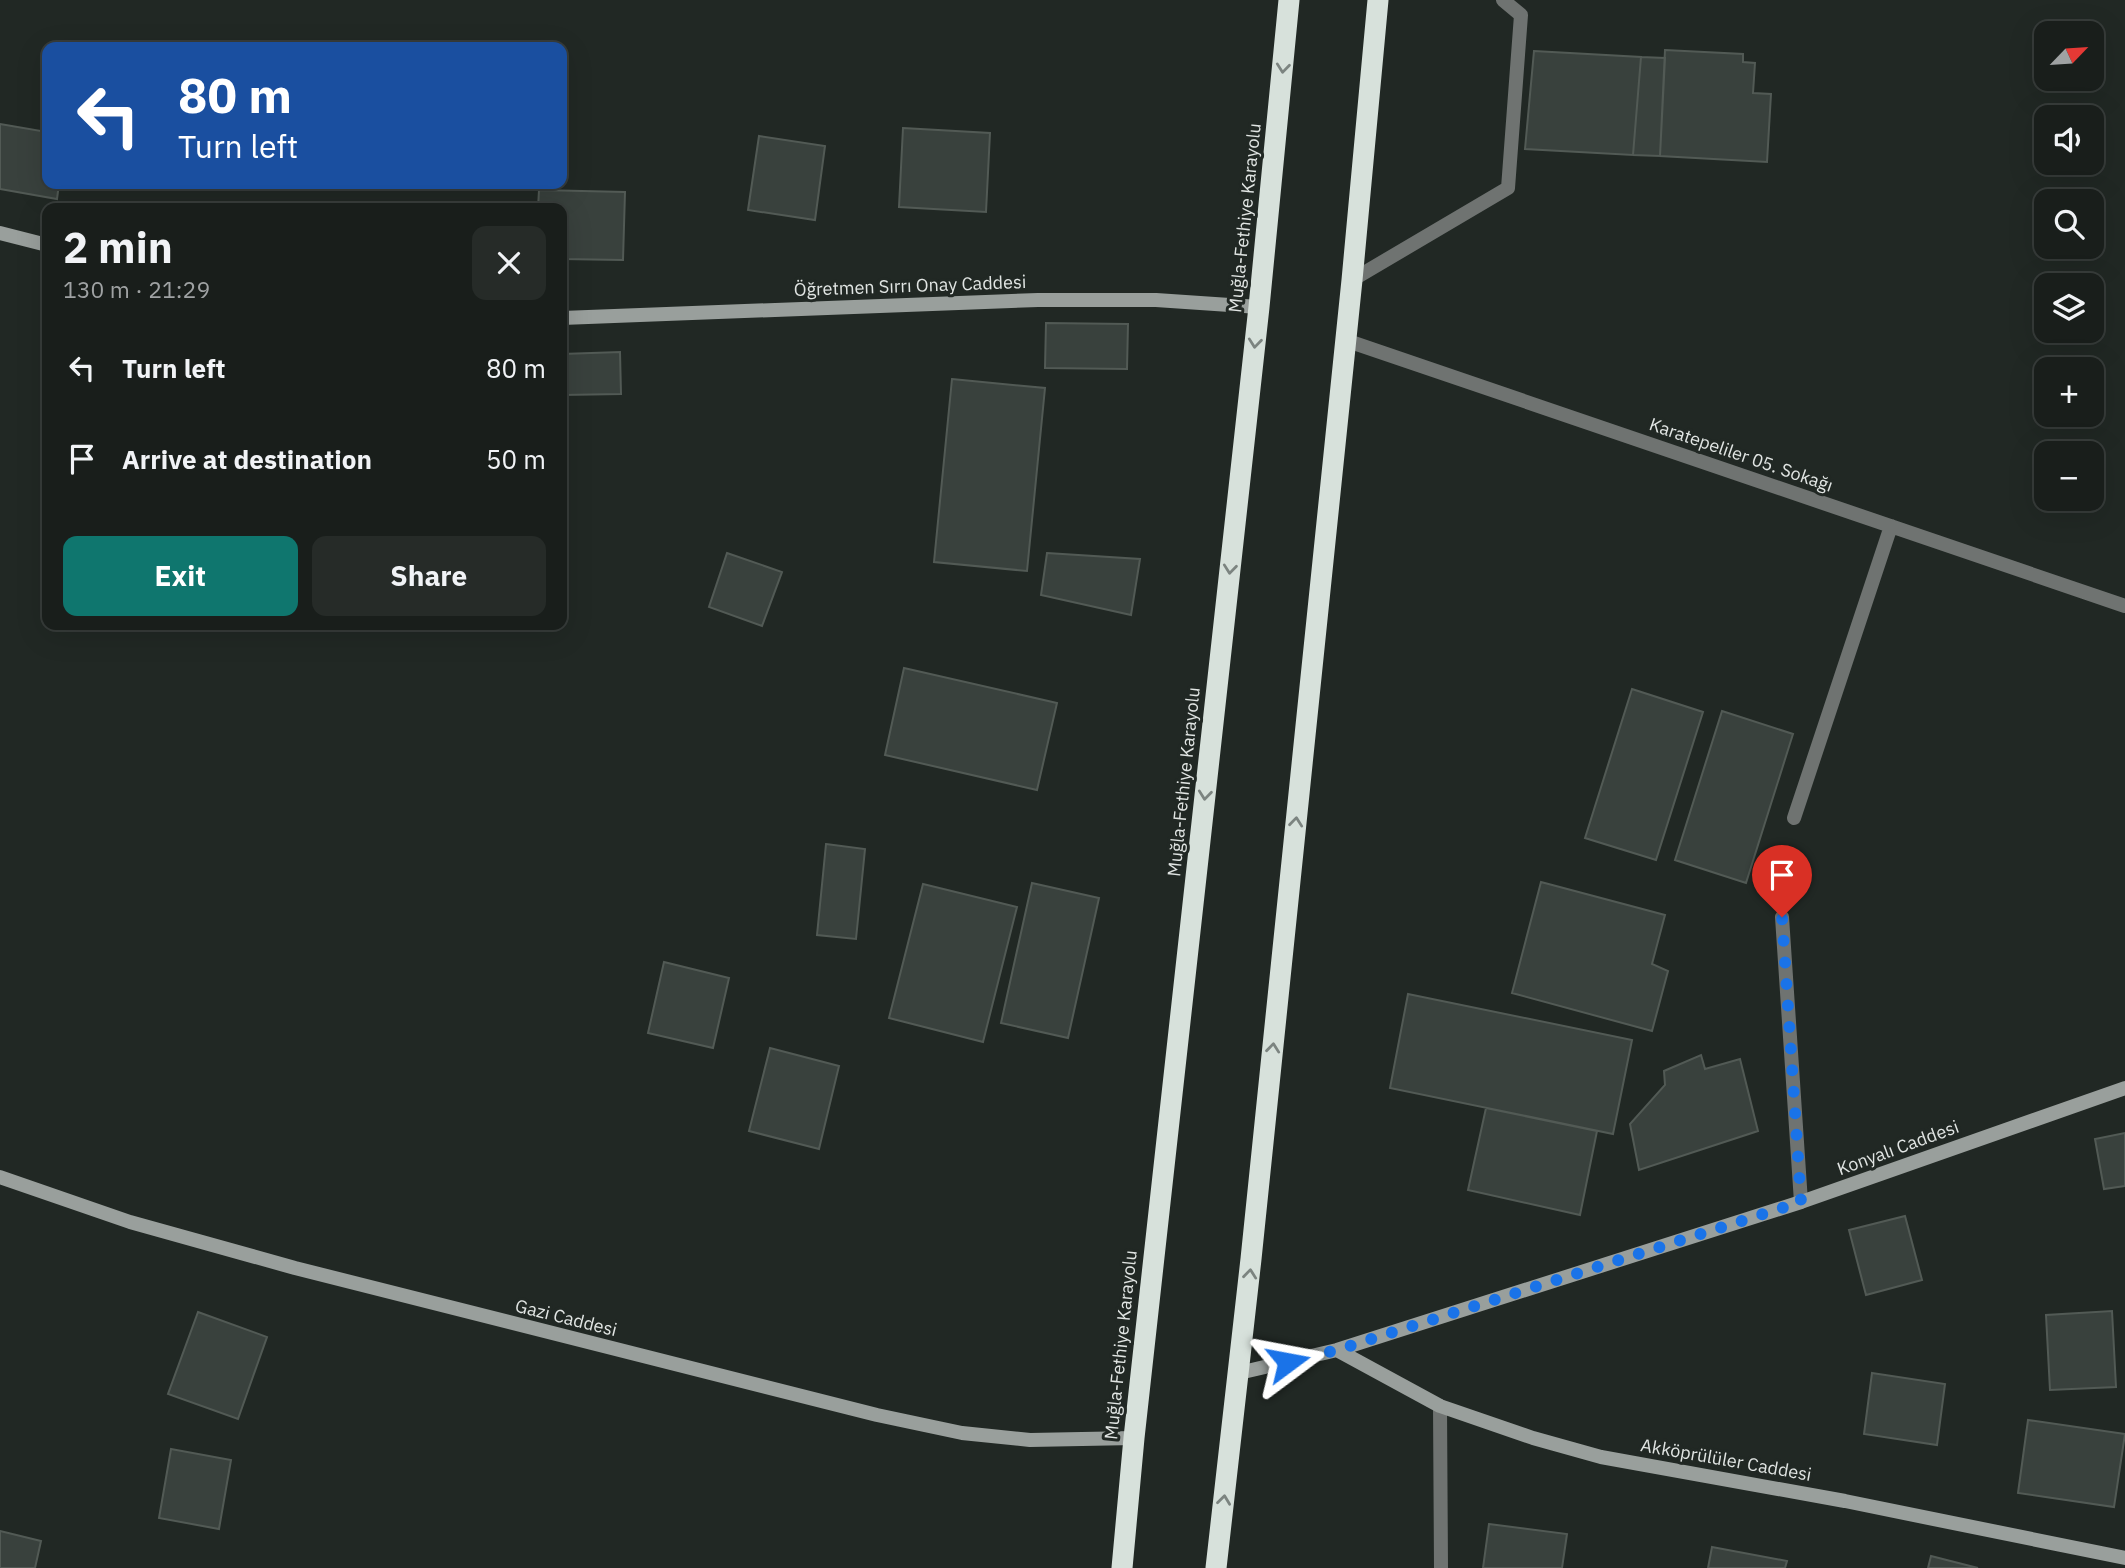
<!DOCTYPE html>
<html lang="en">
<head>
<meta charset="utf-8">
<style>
	body { margin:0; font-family:"IBM Plex Sans",sans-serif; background:#262b28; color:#f1f3f6; height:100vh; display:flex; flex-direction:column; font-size:26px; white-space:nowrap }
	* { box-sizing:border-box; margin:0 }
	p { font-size:23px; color:#9fa2a3 }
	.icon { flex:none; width:38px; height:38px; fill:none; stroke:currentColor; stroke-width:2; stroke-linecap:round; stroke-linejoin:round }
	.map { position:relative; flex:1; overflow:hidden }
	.details { position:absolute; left:42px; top:203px; width:525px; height:427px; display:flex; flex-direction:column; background:#191e1b; border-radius:14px; box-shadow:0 7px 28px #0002,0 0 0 2px #373c3a }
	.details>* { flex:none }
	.guide { position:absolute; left:42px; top:42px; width:525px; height:147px; border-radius:14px; box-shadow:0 7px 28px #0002,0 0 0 2px #373c3a; background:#1a4fa0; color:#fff; overflow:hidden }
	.needle { width:46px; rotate:65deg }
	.controls { position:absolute; left:2034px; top:21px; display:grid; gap:14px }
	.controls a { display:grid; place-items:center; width:70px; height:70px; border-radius:14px; background:#191e1b; box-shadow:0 7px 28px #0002,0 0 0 2px #373c3a; font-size:35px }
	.pin { position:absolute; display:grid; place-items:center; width:60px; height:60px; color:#fff; margin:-72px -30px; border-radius:50% 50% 50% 0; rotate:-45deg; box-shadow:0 0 7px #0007 }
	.pin .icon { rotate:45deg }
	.me { position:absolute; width:77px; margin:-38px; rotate:77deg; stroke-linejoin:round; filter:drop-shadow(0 0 5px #0008) }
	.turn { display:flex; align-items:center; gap:24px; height:147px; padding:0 21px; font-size:32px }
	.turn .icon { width:91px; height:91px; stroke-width:2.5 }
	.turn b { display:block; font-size:49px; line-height:60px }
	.round { display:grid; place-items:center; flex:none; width:74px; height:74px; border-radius:14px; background:#262b28 }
	.summary { display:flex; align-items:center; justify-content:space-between; height:119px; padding:0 21px }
	h1 { font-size:42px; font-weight:700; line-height:52px }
	.button { display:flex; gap:14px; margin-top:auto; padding:14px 21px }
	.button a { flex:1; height:80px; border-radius:14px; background:#0f766e; color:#fff; font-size:28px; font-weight:700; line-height:80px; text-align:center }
	.button a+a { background:#262b28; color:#f1f3f6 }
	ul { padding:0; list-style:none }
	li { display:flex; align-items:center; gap:21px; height:91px; padding:0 21px }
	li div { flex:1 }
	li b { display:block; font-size:26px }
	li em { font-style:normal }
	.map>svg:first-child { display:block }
	.building { fill:#39413d; stroke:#525a55; stroke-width:2 }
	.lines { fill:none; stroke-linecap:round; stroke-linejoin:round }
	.lane { stroke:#6f7371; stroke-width:14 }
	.street { stroke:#6f7371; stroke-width:14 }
	.secondary { stroke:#999f9c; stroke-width:14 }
	.highway { stroke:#d7e1db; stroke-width:21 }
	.oneway { stroke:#7c8480 }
	.route { stroke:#1a73e8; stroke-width:12; stroke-dasharray:0 21.6 }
	.labels { text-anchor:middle; stroke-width:6; stroke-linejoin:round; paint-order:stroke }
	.street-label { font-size:18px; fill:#e1e5e3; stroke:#212824 }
</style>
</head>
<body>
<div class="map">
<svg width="2125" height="1568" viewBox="0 0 2125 1568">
	<rect width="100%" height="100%" fill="#212824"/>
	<path class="building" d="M1665,50l78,4v8l12,1 -2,30 18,1 -4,68 -107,-6z
		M1534,51l107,6 -8,98 -108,-6z
		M1641,57l24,1 -5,98 -27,-1z
		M0,124l47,8v52h12l-2,15 -57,-10z
		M903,128l87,5 -4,79 -87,-5z
		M759,136l66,10 -10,74 -67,-10z
		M539,190l86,2 -2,68 -61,-1v-51h-24z
		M1046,323l82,1 -1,45 -82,-1z
		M620,352l1,42 -59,1v-41z
		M952,379l93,9 -18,183 -93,-9z
		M727,553l55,19 -20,54 -53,-19z
		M1047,553l93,6 -9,56 -90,-20z
		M904,668l153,35 -20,87 -152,-35z
		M1632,689l71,23 -47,148 -71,-22z
		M1722,711l71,23 -47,149 -71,-23z
		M826,844l39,5 -9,90 -39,-4z
		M1541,882l124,33 -13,49 16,7 -16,60 -140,-38z
		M1032,883l67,15 -31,140 -67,-15z
		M923,884l94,23 -34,135 -94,-24z
		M664,962l65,16 -16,70 -65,-15z
		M1408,994l224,46 -19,94 -223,-46z
		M770,1048l69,18 -20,83 -70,-18z
		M1701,1055l4,14 35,-10 18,72 -119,39 -9,-46 35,-39 -1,-14z
		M1486,1108l111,23 -17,84 -112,-25z
		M2125,1133v53l-21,3 -9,-50z
		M1905,1216l17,64 -56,15 -17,-65z
		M2112,1311l4,76 -66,3 -4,-75z
		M198,1312l69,25 -29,82 -70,-25z
		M1872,1373l73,11 -8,61 -73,-11z
		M2028,1420l97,14 -11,73 -96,-14z
		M171,1449l60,11 -12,69 -60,-11z
		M1489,1524l78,10 -5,34h-79z
		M0,1531l41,10 -6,27h-35z
		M1712,1547l75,14 -2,7h-77z
		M1931,1556l47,12h-50z"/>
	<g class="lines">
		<path class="lane" d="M1352,280l156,-92 13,-173 -18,-15"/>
		<path class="street" d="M1345,340l780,266
			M1794,818l97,-292
			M1782,917l19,285
			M1440,1406l1,162"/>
		<path class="secondary" d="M0,233l47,12
			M562,318l476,-18h118l103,7
			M0,1177l130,45 165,46 582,147 85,18 68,7 104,-2
			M1337,1350l103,56 93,32 68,19 244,44 280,57
			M1239,1373l98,-23 464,-148 324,-114"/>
		<path class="highway" d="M1122,1568l12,-130 125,-1131 30,-307
			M1216,1568l35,-309 101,-979 26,-280"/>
	</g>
	<defs><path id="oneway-chevron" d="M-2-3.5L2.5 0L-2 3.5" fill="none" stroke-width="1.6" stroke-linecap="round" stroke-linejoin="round" transform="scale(1.75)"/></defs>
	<g class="oneway">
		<use href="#oneway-chevron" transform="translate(1283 68) rotate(96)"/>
		<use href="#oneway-chevron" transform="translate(1255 343) rotate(96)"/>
		<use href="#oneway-chevron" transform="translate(1230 569) rotate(96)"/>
		<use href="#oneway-chevron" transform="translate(1205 795) rotate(96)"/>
		<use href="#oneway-chevron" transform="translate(1296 822) rotate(-84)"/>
		<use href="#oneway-chevron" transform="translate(1273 1048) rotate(-84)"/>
		<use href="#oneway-chevron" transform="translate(1250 1274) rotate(-84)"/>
		<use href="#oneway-chevron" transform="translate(1224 1500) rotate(-83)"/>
	</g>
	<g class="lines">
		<path class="route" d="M1288,1362l49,-12 464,-148 -19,-285"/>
	</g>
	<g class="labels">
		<g class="street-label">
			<text transform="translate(1245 218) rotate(-84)" y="6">Muğla-Fethiye Karayolu</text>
			<text transform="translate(910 286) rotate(-2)" y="6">Öğretmen Sırrı Onay Caddesi</text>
			<text transform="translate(1741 455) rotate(19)" y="6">Karatepeliler 05. Sokağı</text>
			<text transform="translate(1184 782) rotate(-84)" y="6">Muğla-Fethiye Karayolu</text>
			<text transform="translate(1898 1148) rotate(-20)" y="6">Konyalı Caddesi</text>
			<text transform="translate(566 1318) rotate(14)" y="6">Gazi Caddesi</text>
			<text transform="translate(1121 1345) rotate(-84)" y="6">Muğla-Fethiye Karayolu</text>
			<text transform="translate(1726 1460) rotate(10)" y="6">Akköprülüler Caddesi</text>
		</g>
	</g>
</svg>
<div class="controls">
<a><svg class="needle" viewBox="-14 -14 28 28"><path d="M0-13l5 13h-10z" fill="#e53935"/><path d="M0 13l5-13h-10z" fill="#9fa2a3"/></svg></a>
<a><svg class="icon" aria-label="sound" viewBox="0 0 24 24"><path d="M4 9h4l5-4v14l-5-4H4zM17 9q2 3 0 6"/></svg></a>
<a><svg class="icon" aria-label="search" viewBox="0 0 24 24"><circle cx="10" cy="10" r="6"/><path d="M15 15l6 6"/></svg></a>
<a><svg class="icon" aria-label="layers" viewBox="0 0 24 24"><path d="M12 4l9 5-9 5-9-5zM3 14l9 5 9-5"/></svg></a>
<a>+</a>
<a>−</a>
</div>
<div class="pin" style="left:1782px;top:917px;background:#d93025"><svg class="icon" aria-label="arrive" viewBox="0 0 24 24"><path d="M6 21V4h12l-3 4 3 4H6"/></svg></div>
<svg class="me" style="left:1288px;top:1362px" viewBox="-20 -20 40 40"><path d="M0-17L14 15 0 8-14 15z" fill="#1a73e8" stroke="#fff" stroke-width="4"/></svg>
<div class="guide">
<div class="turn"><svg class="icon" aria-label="left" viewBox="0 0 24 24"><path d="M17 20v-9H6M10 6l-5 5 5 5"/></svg><div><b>80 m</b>Turn left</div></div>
</div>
<section class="details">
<div class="summary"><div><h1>2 min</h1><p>130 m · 21:29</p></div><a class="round"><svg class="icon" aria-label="close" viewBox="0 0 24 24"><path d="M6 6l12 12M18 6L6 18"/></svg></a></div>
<ul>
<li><svg class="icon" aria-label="left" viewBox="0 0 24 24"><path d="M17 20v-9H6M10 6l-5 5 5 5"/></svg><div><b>Turn left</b></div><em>80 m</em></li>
<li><svg class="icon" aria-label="arrive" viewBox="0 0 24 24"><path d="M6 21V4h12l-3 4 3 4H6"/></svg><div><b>Arrive at destination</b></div><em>50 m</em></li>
</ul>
<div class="button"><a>Exit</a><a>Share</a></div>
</section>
</div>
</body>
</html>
